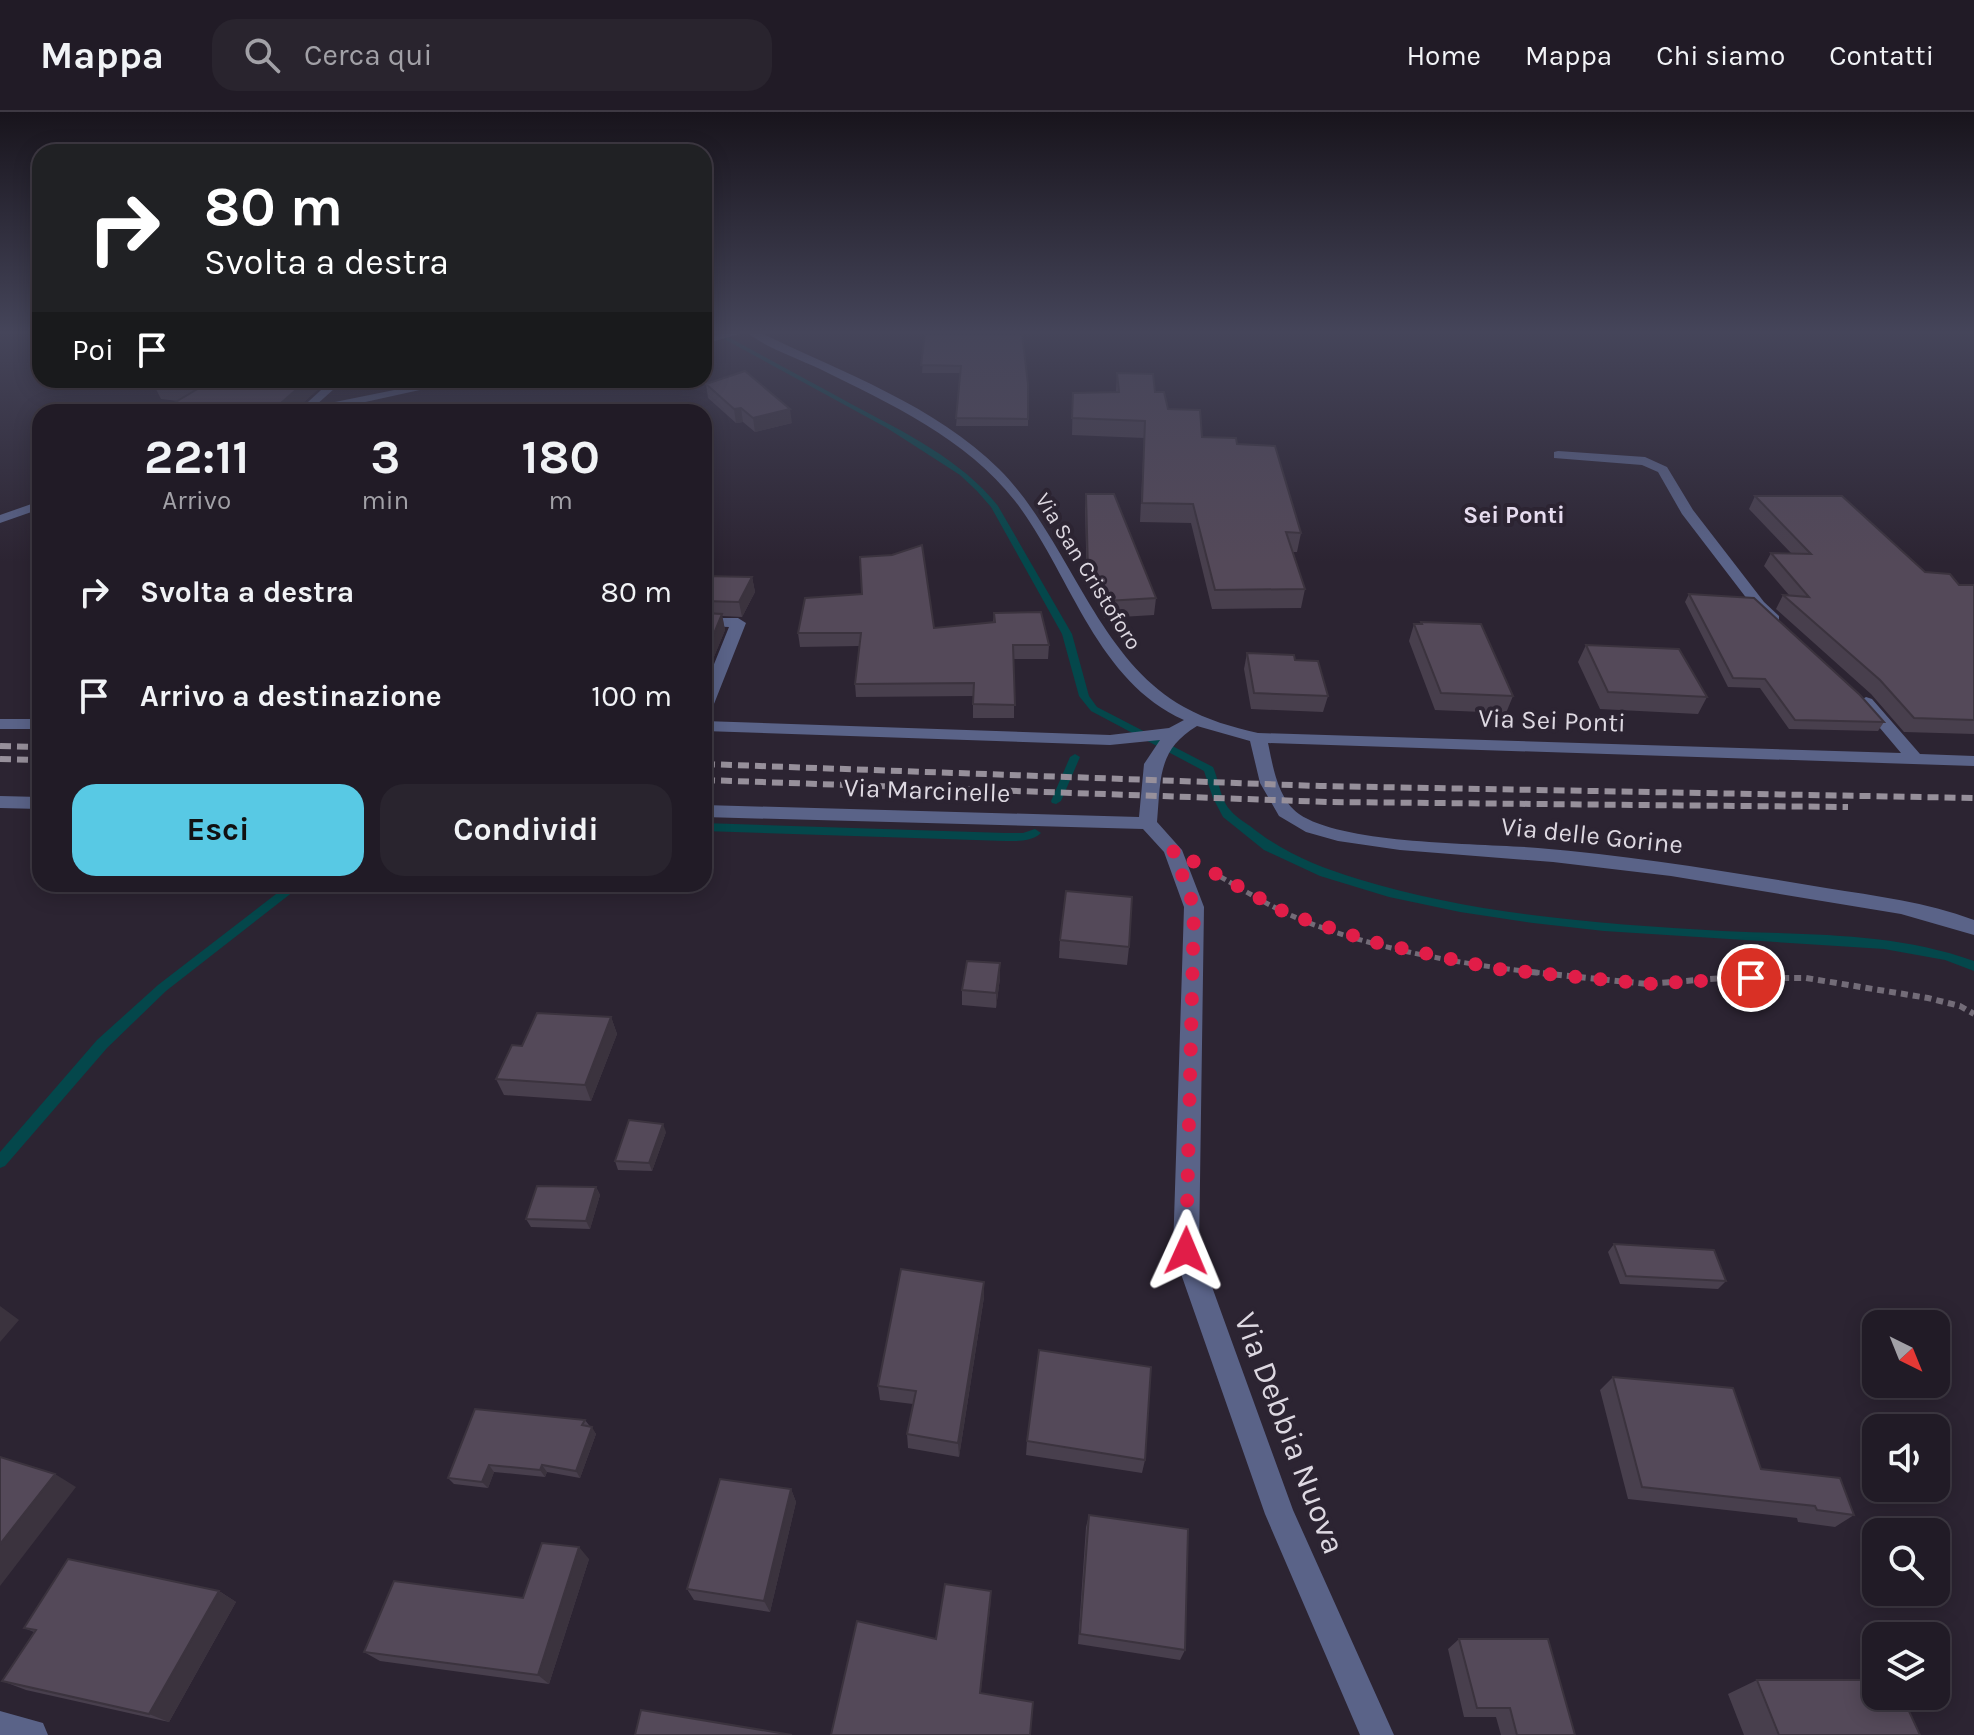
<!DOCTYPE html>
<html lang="it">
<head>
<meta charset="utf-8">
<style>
	body { margin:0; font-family:Karla,sans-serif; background:#29242e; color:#f1f3f6; height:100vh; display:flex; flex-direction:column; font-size:30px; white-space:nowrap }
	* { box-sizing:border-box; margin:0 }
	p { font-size:26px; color:#a2a1a7 }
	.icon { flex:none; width:44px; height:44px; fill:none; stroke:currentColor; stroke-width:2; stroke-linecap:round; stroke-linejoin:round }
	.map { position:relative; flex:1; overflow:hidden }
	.sheet { position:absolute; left:32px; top:292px; width:680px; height:488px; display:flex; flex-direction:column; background:#211b26; border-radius:24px; box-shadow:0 4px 20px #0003,0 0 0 2px #3e3943 }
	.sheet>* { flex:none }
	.banner { position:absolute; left:32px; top:32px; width:680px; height:244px; border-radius:24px; box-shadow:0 4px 20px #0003,0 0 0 2px #3e3943; background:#202124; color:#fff; overflow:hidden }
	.needle { width:52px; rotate:137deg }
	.buttons { position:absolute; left:1862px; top:1198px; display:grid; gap:16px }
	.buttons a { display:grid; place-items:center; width:88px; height:88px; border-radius:16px; background:#211b26; box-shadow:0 4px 20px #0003,0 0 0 2px #3e3943; font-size:40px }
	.pin { position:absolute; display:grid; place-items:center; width:68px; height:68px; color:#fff; margin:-34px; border:4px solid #fff; border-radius:50%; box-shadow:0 2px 8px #0007 }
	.me { position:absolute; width:88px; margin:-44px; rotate:1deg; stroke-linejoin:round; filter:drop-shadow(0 0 6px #0008) }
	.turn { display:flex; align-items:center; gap:28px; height:168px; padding:0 40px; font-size:36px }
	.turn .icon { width:104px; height:104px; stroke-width:2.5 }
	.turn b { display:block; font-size:56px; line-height:68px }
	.then { display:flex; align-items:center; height:76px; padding:0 40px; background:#0003; gap:16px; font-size:30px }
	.eta { display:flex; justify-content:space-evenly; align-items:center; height:136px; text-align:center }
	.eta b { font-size:48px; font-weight:700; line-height:56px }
	.primary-button { display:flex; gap:16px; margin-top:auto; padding:16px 40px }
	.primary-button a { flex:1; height:92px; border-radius:24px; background:#58c9e4; color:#111; font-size:32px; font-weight:700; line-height:92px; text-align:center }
	.primary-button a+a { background:#29242e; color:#f1f3f6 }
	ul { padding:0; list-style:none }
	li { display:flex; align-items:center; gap:24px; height:104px; padding:0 40px }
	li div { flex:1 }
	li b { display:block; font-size:30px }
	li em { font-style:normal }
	header { display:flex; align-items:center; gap:48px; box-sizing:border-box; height:112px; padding:0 40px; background:#211b26; border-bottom:2px solid #3e3943 }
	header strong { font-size:38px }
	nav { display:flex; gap:44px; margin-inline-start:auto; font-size:28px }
	.search { width:560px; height:72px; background:#29242e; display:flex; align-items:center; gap:20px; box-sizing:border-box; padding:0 28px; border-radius:24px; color:#a2a1a7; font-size:30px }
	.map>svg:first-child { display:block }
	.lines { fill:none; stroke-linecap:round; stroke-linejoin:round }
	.stream { fill:#04474b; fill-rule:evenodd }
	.path-far1 { stroke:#736c78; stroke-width:5; stroke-dasharray:6 4; stroke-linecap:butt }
	.path { stroke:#736c78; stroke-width:6; stroke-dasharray:7 5; stroke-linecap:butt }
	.street { fill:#5a6388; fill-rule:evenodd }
	.rail { stroke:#97909b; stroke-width:6; stroke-dasharray:11 6; stroke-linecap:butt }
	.wall { fill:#483f4d }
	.shaded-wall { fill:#3b333e }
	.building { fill:#544959; stroke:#3b333e; stroke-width:2 }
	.route { stroke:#e11d48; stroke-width:14; stroke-dasharray:0 25.2 }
	.labels { text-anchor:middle; stroke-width:8; stroke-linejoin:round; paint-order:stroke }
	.far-street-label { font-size:22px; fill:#ddd8e1; stroke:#2c2432 }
	.far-neighbourhood-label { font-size:24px; font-weight:bold; fill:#e6dcef; stroke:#2c2432 }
	.street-label { font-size:26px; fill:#ddd8e1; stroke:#2c2432 }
	.near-street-label { font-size:32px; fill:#ddd8e1; stroke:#2c2432 }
</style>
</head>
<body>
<header>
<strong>Mappa</strong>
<div class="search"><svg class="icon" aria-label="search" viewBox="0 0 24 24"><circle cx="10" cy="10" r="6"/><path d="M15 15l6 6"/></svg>Cerca qui</div>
<nav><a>Home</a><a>Mappa</a><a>Chi siamo</a><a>Contatti</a></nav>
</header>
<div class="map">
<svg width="1974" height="1623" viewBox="0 0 1974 1623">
	<rect width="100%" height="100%" fill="#2c2432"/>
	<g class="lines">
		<path class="stream" d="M715,222h8c43,24 87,47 130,71 51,27 109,55 145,101l74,128 17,62 8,11 116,60c6,13 7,33 18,44 5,6 13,11 19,15 32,26 68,41 108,53 117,36 243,45 365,52 85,4 170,1 251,30v10l-29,-11 -61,-11 -280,-18 -71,-8 -73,-11 -71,-15 -69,-21 -56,-26 -41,-33 -10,-19 -9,-27 -113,-60 -12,-15 -17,-62 -71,-127 -14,-16 -17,-16 -73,-47z
			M1075,642l5,3 -19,44 -5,3 -4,-1 -1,-2 19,-44z
			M704,711l301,10h18l12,-4 6,4c-10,9 -23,8 -36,8l-301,-10z
			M289,772h14l-137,107 -59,57 -102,118 -5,2v-16l97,-112 61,-55z"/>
		<path class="path-far1" d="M1212,760c25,14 50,30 76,42 75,34 181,52 263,60"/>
		<path class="path" d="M1531,860l116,12 76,-6h83l122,20 32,8 14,8"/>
		<path class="street" d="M719,222h20l-35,10v-6z
			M749,222h14c79,38 173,72 236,135 70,70 97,189 185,238 23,13 48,20 74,26l643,20 -43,-51 8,-5 6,2 48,55 54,2v10l-706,-23c5,24 10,56 31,71 45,31 181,29 239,34 97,8 192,24 288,40 50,8 100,14 148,32v15l-73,-21 -230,-38 -118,-14 -153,-12 -62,-9 -32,-9 -27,-16 -19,-33 -10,-42 -53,-15c-40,24 -36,53 -40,96l25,28 22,57 -5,344 94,259 101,225h-34l-95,-221 -92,-263 11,-344 -20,-55 -21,-23 -439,-12v-12l435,12 5,-53 16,-24 -50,5 -406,-14v-10l406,14 59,-7 15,-8c-89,-40 -114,-148 -169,-219 -48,-62 -126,-98 -195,-132 -23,-11 -51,-20 -71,-35z
			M332,268h12l-29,26 129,-26h21l-145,32h-23z
			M1558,339l87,6 22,10 26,43 71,92 15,14v6h-10l-15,-14 -72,-94 -24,-42 -16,-7 -88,-7v-6z
			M40,389v8l-40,14v-8z
			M704,506h34l8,5 -34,86 -8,5v-25l25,-62 -25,-1z
			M0,607h40v10h-40z
			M0,684l40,1v12l-40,-1z
			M0,1599l43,12 5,12h-48z"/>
		<path class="rail" d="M0,634l40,1
			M0,647l40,1
			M704,652l616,22 654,12
			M704,668l626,22 518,5"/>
	</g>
	<path class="wall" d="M925,222l103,85v7h-72l5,-53h-39z
		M1117,261l38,19 13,17 34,28 35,7 64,89 -4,19h-5l13,37 -4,19 -89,1 -21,-86 -51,-1 4,-84 -72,-3 1,-42 43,-1z
		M328,268l-35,32h-128l-1,-3 14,-8 -17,-2 -7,-14z
		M706,272l86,39 -37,9 -12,-10 -7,1 -28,-25z
		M1086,382l70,104 -2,17 -50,3 -10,-31h-7l-2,-78z
		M1755,384l170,76 34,13h15v149l-70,-2 -33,-38 -95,-85 7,-14h6l-25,-29 7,-13h20l-42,-44z
		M704,464l48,1 3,15 -13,25 -20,-1 3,14 -21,51z
		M862,482l72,34 59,-5 1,-10 55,32 -1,14h-34v59h-41v-22l-117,1 -1,-13 4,-38 -59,1 -2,-14z
		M1689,482l195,128 -6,9 -89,-2 -29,-41 -32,-1 -43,-85z
		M1421,510l92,74 -7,17 -71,-3 -26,-69 5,-17h7z
		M1586,533l121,52 -9,17 -98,-5 -22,-47z
		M1247,541l48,7 33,36 -5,16 -72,-3 -7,-40z
		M1060,828l69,7 -2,18 -68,-7z
		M1000,866l-4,30 -34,-3v-15z
		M611,905l6,17 -26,67 -87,-6 -8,-16 26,-33z
		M666,1020l-14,39 -34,-1 -3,-9z
		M596,1075l4,8 -10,34 -59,-2 -5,-8z
		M1614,1132l112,37 -8,8 -98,-5 -12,-32z
		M984,1170v15l-25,160 -51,-9 -1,-14 6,-30 -33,-4 -2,-14z
		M1613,1265l148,92 93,46 -19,12 -37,-5 -1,-4 -169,-19 -28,-109z
		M585,1308l11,14 -16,44 -33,-6 -2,5 -51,-5 -6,16 -34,-4 -6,-6z
		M1027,1329l118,19 -3,13 -116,-18z
		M791,1377l5,13 -26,110 -76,-12 -7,-11z
		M1089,1403l96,135 -5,10 -102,-16 8,-117z
		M589,1447l-40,125 -169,-23 -16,-9 159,-54z
		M219,1479l17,11 -67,120 -143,-32 -24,-9 32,-49 -10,-4z
		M1459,1527l116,96h-74l-5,-18h-32l-16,-68z
		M1757,1568l163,55h-176l-16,-41z"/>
	<path class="shaded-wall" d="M307,268h21l-35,32h-22z
		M741,296l2,14 -7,1 -2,-14z
		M790,297l2,14 -37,9 -2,-14z
		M752,465l3,15 -13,25 -3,-15z
		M722,502l3,16 -21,51v-23z
		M1000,851v15l-4,30v-15z
		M611,905l6,17 -26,67 -6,-16z
		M663,1012l3,8 -14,39 -3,-8z
		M596,1075l4,8 -10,34 -4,-8z
		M984,1170v15l-25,160 -1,-14z
		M0,1194l19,14 -19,22z
		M592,1315l4,7 -16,44 -4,-7z
		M489,1353l5,7 -6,16 -6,-6z
		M542,1353l5,7 -2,5 -5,-7z
		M55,1362l21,13 -76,99v-42z
		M791,1377l5,13 -26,110 -6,-11z
		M579,1435l10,12 -40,125 -11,-9z
		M219,1479l17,11 -67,120 -20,-8z
		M991,1479v9l-11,100v-7z"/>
	<path class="building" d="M925,222h97l6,50v35l-72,-1 5,-52 -40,-1z
		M745,259l45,38 -37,9 -12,-10 -7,1 -28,-25z
		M1117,261l36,1 2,18h9l4,17 32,1 2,27 34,1 1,6 38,2 26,87 -15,-1 19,57 -90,1 -22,-86 -51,-1 3,-82 -73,-3 1,-25 46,-1z
		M162,268h145l-36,32h-75l-32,-3 35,-21 -45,-3z
		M1086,382h28l42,104 -50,3 -11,-31 -7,1z
		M1755,384h87l83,76 25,2 9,11h15v135l-60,-2 -34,-38 -97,-85 26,2 -38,-44 40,1z
		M922,433l12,83 61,-6 -1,-9 47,-1 8,33h-36l2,60 -42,-1 1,-21 -119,1 6,-51h-63l7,-35 57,-4 -2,-37 32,-2z
		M704,464l48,1 -13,25 -35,-1z
		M1689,482l65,4 106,97 24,27 -89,-2 -30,-41 -32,-1z
		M704,501l18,1 -18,44z
		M1421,510l60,2 32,72 -72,-3 -27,-69h8z
		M1586,533l93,4 28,48 -99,-5z
		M1247,541l47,2 1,5 23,1 10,35 -74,-3z
		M1066,779l66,6 -3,50 -69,-7z
		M967,849l33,2 -4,30 -34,-3z
		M537,901l74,4 -26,68 -89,-6 16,-34 10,1z
		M629,1008l34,4 -14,39 -34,-2z
		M537,1074l59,1 -10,34 -60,-2z
		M1614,1132l100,6 12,31 -100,-5z
		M901,1157l83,13 -26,161 -51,-9 9,-43 -38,-5z
		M1039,1238l112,17 -6,93 -118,-19z
		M1613,1265l120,11 28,81 79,9 14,37 -37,-5 -2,-4 -173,-19z
		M475,1297l110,11 -3,5 10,2 -16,44 -34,-6 -2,5 -51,-5 -7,17 -34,-4z
		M0,1345l55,17 -55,70z
		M720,1367l71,10 -27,112 -77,-12z
		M1089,1403l99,14 -3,121 -105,-16z
		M542,1431l37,4 -41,128 -174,-23 30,-71 129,17z
		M68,1447l151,32 -70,123 -147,-33 34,-51 -12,-2z
		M945,1472l46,7 -11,102 53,9 -3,33h-199l26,-114 79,18z
		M1459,1527h89l27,96h-58l-7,-27h-33z
		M1757,1568h119v16h26l18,39h-141z
		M641,1598l151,25h-157z"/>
	<linearGradient id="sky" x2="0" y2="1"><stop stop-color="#18141c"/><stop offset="0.49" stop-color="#45455a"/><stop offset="1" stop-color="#45455a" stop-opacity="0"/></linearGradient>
	<rect width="1974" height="450" fill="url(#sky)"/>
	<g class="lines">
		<path class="route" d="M1186,1139l8,-344 -21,-57 115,64 85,28 124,27 150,15 104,-6"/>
	</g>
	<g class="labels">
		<g class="far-street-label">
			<text transform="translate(1089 459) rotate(58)" y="8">Via San Cristoforo</text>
		</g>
		<g class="far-neighbourhood-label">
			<text x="1514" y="411">Sei Ponti</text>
		</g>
		<g class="street-label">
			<text transform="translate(1552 608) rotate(2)" y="9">Via Sei Ponti</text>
			<text transform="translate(927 678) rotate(2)" y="9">Via Marcinelle</text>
			<text transform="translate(1592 723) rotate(6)" y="9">Via delle Gorine</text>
		</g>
		<g class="near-street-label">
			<text transform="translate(1290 1321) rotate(69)" y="11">Via Debbia Nuova</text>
		</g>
	</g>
</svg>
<div class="buttons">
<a><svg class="needle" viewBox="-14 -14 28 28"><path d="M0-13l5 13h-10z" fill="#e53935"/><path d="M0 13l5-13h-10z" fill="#a2a1a7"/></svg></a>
<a><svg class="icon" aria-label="sound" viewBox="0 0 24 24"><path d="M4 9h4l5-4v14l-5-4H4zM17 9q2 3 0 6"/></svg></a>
<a><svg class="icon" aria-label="search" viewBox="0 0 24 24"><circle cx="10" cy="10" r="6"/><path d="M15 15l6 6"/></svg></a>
<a><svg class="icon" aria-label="layers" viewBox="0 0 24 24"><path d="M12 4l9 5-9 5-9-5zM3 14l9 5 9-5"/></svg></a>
</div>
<div class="pin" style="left:1751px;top:866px;background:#d93025"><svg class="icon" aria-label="arrive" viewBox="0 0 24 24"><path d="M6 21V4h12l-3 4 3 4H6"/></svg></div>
<svg class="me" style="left:1186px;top:1139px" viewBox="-20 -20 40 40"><path d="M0-17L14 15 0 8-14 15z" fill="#e11d48" stroke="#fff" stroke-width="4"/></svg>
<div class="banner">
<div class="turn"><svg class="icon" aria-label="right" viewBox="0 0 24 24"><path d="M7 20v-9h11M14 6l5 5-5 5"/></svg><div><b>80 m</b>Svolta a destra</div></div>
<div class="then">Poi<svg class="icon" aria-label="arrive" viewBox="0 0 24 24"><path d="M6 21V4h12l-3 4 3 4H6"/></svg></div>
</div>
<section class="sheet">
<div class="eta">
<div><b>22:11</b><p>Arrivo</p></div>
<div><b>3</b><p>min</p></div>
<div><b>180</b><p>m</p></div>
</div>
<ul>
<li><svg class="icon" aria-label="right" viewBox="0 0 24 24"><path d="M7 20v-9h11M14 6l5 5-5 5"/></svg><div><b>Svolta a destra</b></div><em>80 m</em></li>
<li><svg class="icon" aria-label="arrive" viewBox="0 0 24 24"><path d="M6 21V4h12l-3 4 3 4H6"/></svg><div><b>Arrivo a destinazione</b></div><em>100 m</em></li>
</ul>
<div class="primary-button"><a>Esci</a><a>Condividi</a></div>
</section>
</div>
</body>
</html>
